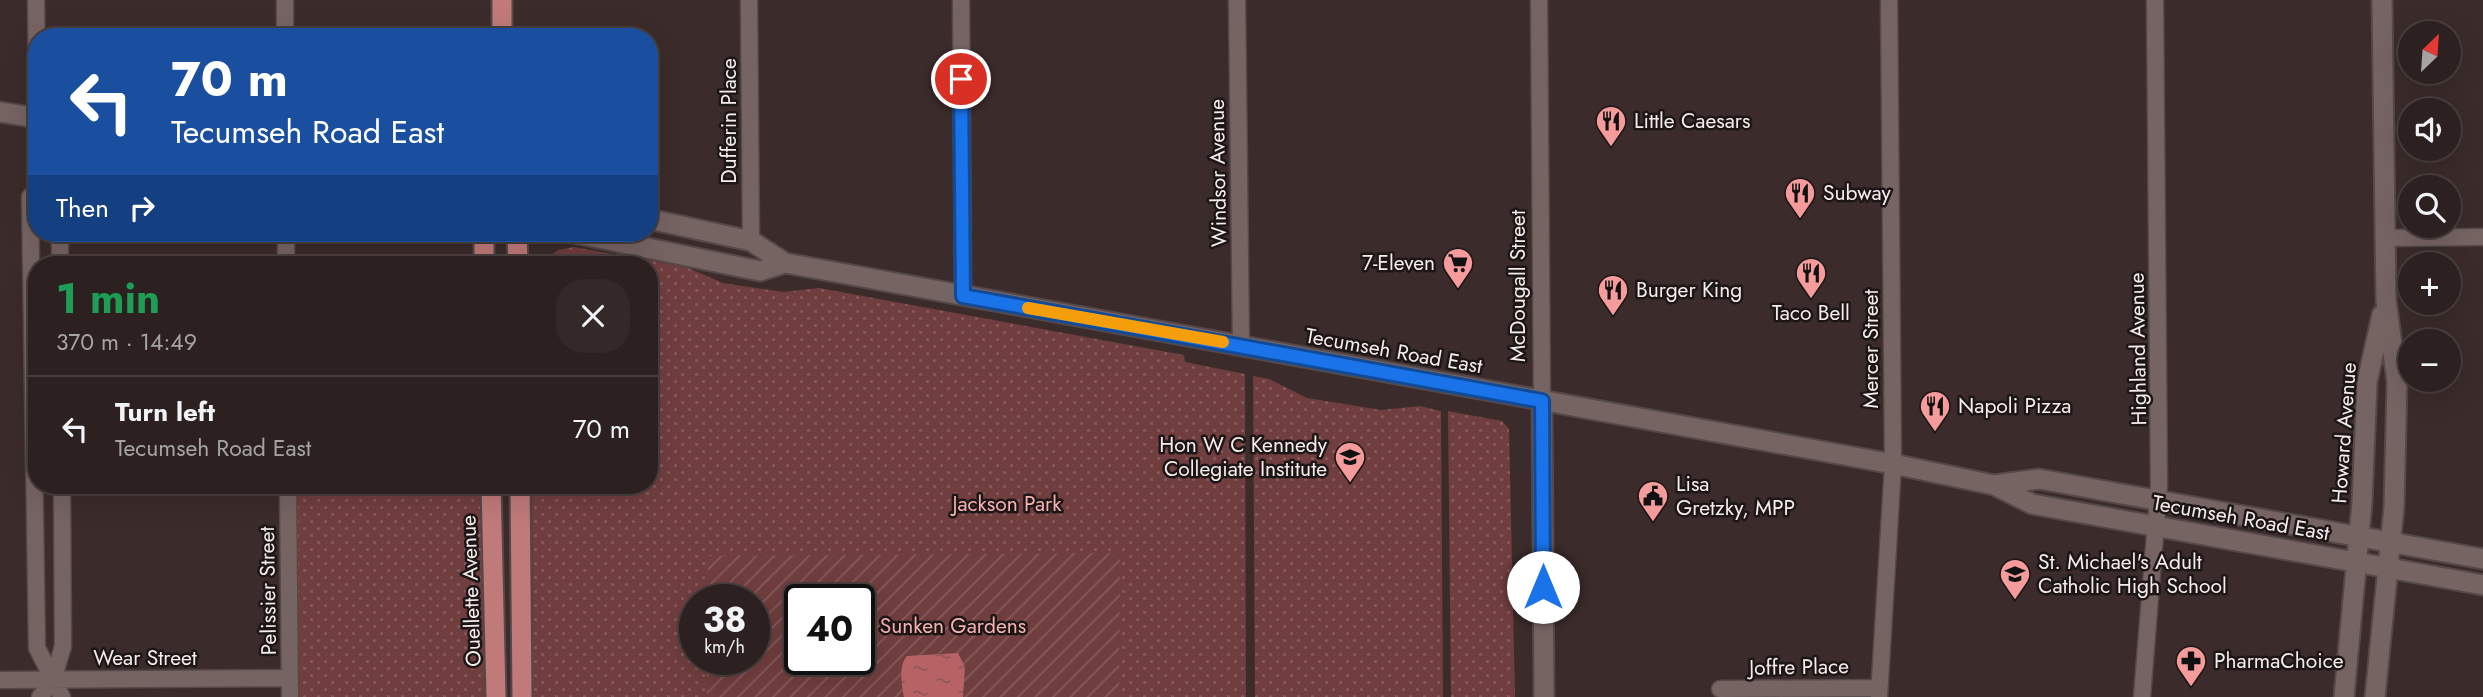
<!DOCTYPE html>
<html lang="en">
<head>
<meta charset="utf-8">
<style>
	body { margin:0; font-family:Jost,sans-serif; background:#342829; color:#f1f3f6; height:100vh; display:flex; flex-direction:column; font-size:26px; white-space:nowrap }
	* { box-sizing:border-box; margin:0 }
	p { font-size:23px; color:#a6a3a5 }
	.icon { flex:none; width:38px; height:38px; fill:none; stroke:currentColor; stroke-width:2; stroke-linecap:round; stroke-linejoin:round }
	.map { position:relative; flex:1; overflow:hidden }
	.panel { position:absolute; left:28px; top:256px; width:630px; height:238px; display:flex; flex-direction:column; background:#2c2020; border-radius:28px; box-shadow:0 7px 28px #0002,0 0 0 2px #483e3e }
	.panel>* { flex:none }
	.top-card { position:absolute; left:28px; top:28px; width:630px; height:214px; border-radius:28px; box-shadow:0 7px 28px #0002,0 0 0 2px #483e3e; background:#1a4fa0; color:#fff; overflow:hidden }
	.needle { width:46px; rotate:25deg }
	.buttons { position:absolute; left:2398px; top:21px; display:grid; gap:14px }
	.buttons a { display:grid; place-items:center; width:63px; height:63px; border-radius:50%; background:#2c2020; box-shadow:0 7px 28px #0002,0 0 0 2px #483e3e; font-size:35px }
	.speed { position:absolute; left:679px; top:584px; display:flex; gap:14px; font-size:35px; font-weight:700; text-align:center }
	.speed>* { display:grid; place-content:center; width:91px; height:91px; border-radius:50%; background:#2c2020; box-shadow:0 7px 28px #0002,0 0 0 2px #483e3e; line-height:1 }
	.speed small { font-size:18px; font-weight:400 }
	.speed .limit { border:4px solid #111; border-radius:10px; background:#fff; color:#111 }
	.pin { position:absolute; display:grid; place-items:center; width:60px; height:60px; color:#fff; margin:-30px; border:4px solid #fff; border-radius:50%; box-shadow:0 2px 7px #0007 }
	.me { position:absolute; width:77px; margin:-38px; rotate:0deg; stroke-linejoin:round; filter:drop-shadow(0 0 5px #0008) }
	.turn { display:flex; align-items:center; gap:24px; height:147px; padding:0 28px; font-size:32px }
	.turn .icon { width:91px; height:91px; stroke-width:2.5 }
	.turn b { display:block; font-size:49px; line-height:60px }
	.then { display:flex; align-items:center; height:66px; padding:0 28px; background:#0003; gap:14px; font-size:26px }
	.round { display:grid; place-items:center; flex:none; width:74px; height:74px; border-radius:28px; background:#342829 }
	.summary { display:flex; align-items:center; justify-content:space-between; height:119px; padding:0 28px }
	h1 { font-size:42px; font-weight:700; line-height:52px; color:#1e9e55 }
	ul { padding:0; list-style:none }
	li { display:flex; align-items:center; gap:21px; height:105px; padding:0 28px; border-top:2px solid #483e3e }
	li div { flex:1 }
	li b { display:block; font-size:26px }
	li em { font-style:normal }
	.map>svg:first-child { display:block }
	.grass { fill:url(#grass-dots); fill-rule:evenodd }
	.garden { fill:url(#garden-furrows); fill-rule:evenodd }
	.water { fill:url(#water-ripples) }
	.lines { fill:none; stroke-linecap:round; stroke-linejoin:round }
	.minor-casing { stroke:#554848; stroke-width:19 }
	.tertiary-casing { stroke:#554848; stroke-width:23 }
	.secondary-casing { stroke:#554848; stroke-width:23 }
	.primary-casing { stroke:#554848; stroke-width:23 }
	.minor { stroke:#766463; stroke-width:16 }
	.tertiary { stroke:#766463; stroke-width:19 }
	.secondary { stroke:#766463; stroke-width:19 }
	.primary { stroke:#c07a7a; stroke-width:19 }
	.route-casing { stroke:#114b97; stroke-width:18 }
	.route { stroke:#1a73e8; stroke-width:12 }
	.slow { stroke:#f59e0b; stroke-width:12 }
	.labels { text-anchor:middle; stroke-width:5; stroke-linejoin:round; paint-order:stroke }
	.street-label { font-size:21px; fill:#f7ecec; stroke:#1d1616 }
	.poi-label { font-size:21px; fill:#f7ecec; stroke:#1d1616; text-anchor:start }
	.park-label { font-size:21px; fill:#f8b1b1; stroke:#1d1616 }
</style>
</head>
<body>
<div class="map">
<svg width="2483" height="697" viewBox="0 0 2483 697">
	<defs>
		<pattern id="grass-dots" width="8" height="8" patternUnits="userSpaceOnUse" patternTransform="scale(1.75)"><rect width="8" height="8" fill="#713e3f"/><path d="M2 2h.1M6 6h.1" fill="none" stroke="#865a5b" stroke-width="1.8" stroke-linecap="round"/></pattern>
		<pattern id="garden-furrows" width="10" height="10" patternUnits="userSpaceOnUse" patternTransform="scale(1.75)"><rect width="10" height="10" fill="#713e3f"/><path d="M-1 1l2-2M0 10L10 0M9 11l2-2" fill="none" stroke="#865a5b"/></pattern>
		<pattern id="water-ripples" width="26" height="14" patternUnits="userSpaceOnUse" patternTransform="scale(1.75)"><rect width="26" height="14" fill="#b76365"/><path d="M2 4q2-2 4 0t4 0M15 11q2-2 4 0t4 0" fill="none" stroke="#8b5859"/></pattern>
	</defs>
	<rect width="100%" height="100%" fill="#3b2b2b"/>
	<path class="grass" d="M574,247l112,20 37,16 60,9 36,-4 365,67 1,7 60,12 1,323h-713l-1,-212h117v-221h-109l18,-14zM695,600h59v60h-59zM800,600h59v60h-59z
		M1253,376l16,3 38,19 74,12 39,-4 21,5 2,286h-188z
		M1448,411l54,10 7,8 6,268h-64z
		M296,485h186l3,212h-187z"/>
	<path class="garden" d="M1120,553l-1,144h-412v-37h47v-60h-46v-44zM800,600h59v60h-59z"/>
	<path class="water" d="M958,653l7,14 -2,30h-59c-2,-12 -6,-31 3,-41z"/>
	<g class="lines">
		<g class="minor-casing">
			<path id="minor" d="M36,0l1,82
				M285,0v37
				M749,0l2,241
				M961,0l2,296
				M1237,0l4,346
				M1539,0l3,401
				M37,189l-7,8 7,451 25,49
				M60,233v31
				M2385,238l98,-1
				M286,264v-31
				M288,485l2,212
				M0,680l290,-2
				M1720,689l159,-1
				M40,697l13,-17 10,-34 -1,-161
				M1879,697l14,-233 -4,-464
				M2142,697l17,-212 -4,-485"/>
		</g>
		<g class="tertiary-casing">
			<path id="tertiary" d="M1542,401l2,296"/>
		</g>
		<g class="secondary-casing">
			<path id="secondary" d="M0,112l37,6
				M649,219l102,22 34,22 1108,201 101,21 38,19 451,81
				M574,233l186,38 25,-8
				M1994,485l45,-6 444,80
				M2344,697l18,-194 5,-121 15,-67
				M2375,697l19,-190 3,-125 -11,-82 -4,-300"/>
		</g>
		<g class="primary-casing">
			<path id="primary" d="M502,0v37
				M484,233v31
				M517,233l1,31
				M491,485l5,212
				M520,485l2,212"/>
		</g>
		<use href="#minor" class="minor"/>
		<use href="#tertiary" class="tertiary"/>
		<use href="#secondary" class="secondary"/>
		<use href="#primary" class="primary"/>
	</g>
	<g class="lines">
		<g class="route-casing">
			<path id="route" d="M961,79l2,217 579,105 1,186"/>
		</g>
		<use href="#route" class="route"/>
		<path class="slow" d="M1028,308l195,34"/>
	</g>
	<defs>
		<g id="restaurant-pin" transform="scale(1.575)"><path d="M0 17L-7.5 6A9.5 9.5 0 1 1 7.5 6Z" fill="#f59b9c" stroke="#1d1616"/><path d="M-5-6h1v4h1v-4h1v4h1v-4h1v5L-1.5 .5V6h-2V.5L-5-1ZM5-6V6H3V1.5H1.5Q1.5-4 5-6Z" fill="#111"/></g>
		<g id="supermarket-pin" transform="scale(1.575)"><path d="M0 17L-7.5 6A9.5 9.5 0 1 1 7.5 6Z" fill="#f59b9c" stroke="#1d1616"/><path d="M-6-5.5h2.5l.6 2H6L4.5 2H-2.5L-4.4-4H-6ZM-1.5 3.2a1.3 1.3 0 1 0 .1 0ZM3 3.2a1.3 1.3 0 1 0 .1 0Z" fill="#111"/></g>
		<g id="school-pin" transform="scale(1.575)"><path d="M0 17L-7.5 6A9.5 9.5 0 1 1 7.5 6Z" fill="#f59b9c" stroke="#1d1616"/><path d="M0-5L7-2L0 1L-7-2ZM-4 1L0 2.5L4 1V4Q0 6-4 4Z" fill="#111"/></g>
		<g id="civic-pin" transform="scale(1.575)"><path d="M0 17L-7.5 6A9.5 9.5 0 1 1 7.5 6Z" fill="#f59b9c" stroke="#1d1616"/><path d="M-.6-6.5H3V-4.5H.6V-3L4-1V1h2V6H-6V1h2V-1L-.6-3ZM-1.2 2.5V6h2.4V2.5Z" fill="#111"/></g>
		<g id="pharmacy-pin" transform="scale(1.575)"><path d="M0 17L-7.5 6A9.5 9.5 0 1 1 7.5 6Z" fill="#f59b9c" stroke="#1d1616"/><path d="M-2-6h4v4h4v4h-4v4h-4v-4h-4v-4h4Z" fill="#111"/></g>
	</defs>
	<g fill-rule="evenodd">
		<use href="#restaurant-pin" x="1611" y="121"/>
		<use href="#restaurant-pin" x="1800" y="193"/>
		<use href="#supermarket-pin" x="1458" y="263"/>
		<use href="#restaurant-pin" x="1811" y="273"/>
		<use href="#restaurant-pin" x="1613" y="290"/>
		<use href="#restaurant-pin" x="1935" y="406"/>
		<use href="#school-pin" x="1350" y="457"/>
		<use href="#civic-pin" x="1653" y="496"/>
		<use href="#school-pin" x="2015" y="574"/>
		<use href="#pharmacy-pin" x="2191" y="661"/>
	</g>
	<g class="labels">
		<g class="street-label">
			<text transform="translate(729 121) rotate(-90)" y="7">Dufferin Place</text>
			<text transform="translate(1218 173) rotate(-91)" y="7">Windsor Avenue</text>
			<text transform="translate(1518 286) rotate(-90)" y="7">McDougall Street</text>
			<text transform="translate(1871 349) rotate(-90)" y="7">Mercer Street</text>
			<text transform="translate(2138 349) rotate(-91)" y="7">Highland Avenue</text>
			<text transform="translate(1394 351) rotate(10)" y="7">Tecumseh Road East</text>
			<text transform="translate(2344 433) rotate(-86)" y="7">Howard Avenue</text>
			<text transform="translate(2241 518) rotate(10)" y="7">Tecumseh Road East</text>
			<text transform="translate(268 591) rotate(-91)" y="7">Pelissier Street</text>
			<text transform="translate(471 591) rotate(-92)" y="7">Ouellette Avenue</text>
			<text x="145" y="665">Wear Street</text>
			<text transform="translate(1799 667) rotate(-1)" y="7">Joffre Place</text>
		</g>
		<g class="poi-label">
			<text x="1634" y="128">Little Caesars</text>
			<text x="1823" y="200">Subway</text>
			<text x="1435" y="270" text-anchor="end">7-Eleven</text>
			<text x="1636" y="297">Burger King</text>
			<text x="1811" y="320" text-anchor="middle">Taco Bell</text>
			<text x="1958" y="413">Napoli Pizza</text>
			<text x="1327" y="452" text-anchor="end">Hon W C Kennedy<tspan x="1327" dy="24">Collegiate Institute</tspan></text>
			<text x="1676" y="491">Lisa<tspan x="1676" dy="24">Gretzky, MPP</tspan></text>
			<text x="2038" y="569">St. Michael's Adult<tspan x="2038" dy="24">Catholic High School</tspan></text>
			<text x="2214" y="668">PharmaChoice</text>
		</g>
		<g class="park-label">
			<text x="1007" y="511">Jackson Park</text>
			<text x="953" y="633">Sunken Gardens</text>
		</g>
	</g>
</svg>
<div class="buttons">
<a><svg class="needle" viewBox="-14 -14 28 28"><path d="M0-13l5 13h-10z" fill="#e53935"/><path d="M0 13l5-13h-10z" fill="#a6a3a5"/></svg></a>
<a><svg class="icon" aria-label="sound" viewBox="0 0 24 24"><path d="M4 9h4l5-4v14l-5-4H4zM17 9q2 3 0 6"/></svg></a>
<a><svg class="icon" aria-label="search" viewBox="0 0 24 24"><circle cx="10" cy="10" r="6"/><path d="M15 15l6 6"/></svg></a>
<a>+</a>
<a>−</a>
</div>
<div class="speed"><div>38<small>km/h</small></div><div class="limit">40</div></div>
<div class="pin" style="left:961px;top:79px;background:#d93025"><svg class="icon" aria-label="arrive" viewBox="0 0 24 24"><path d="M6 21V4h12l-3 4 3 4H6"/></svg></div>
<svg class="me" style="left:1543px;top:587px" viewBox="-20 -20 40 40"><circle r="19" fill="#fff"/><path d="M0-13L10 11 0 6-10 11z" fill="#1a73e8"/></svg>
<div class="top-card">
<div class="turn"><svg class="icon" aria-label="left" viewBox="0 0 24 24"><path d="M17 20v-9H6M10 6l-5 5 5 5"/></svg><div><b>70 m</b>Tecumseh Road East</div></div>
<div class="then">Then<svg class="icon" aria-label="right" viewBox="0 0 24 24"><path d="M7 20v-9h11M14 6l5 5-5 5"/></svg></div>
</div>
<section class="panel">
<div class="summary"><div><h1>1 min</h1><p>370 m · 14:49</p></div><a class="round"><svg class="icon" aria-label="close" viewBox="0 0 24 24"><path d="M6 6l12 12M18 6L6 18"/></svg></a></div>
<ul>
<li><svg class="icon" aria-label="left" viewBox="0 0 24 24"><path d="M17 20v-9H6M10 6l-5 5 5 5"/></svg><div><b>Turn left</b><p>Tecumseh Road East</p></div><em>70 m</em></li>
</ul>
</section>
</div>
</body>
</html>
